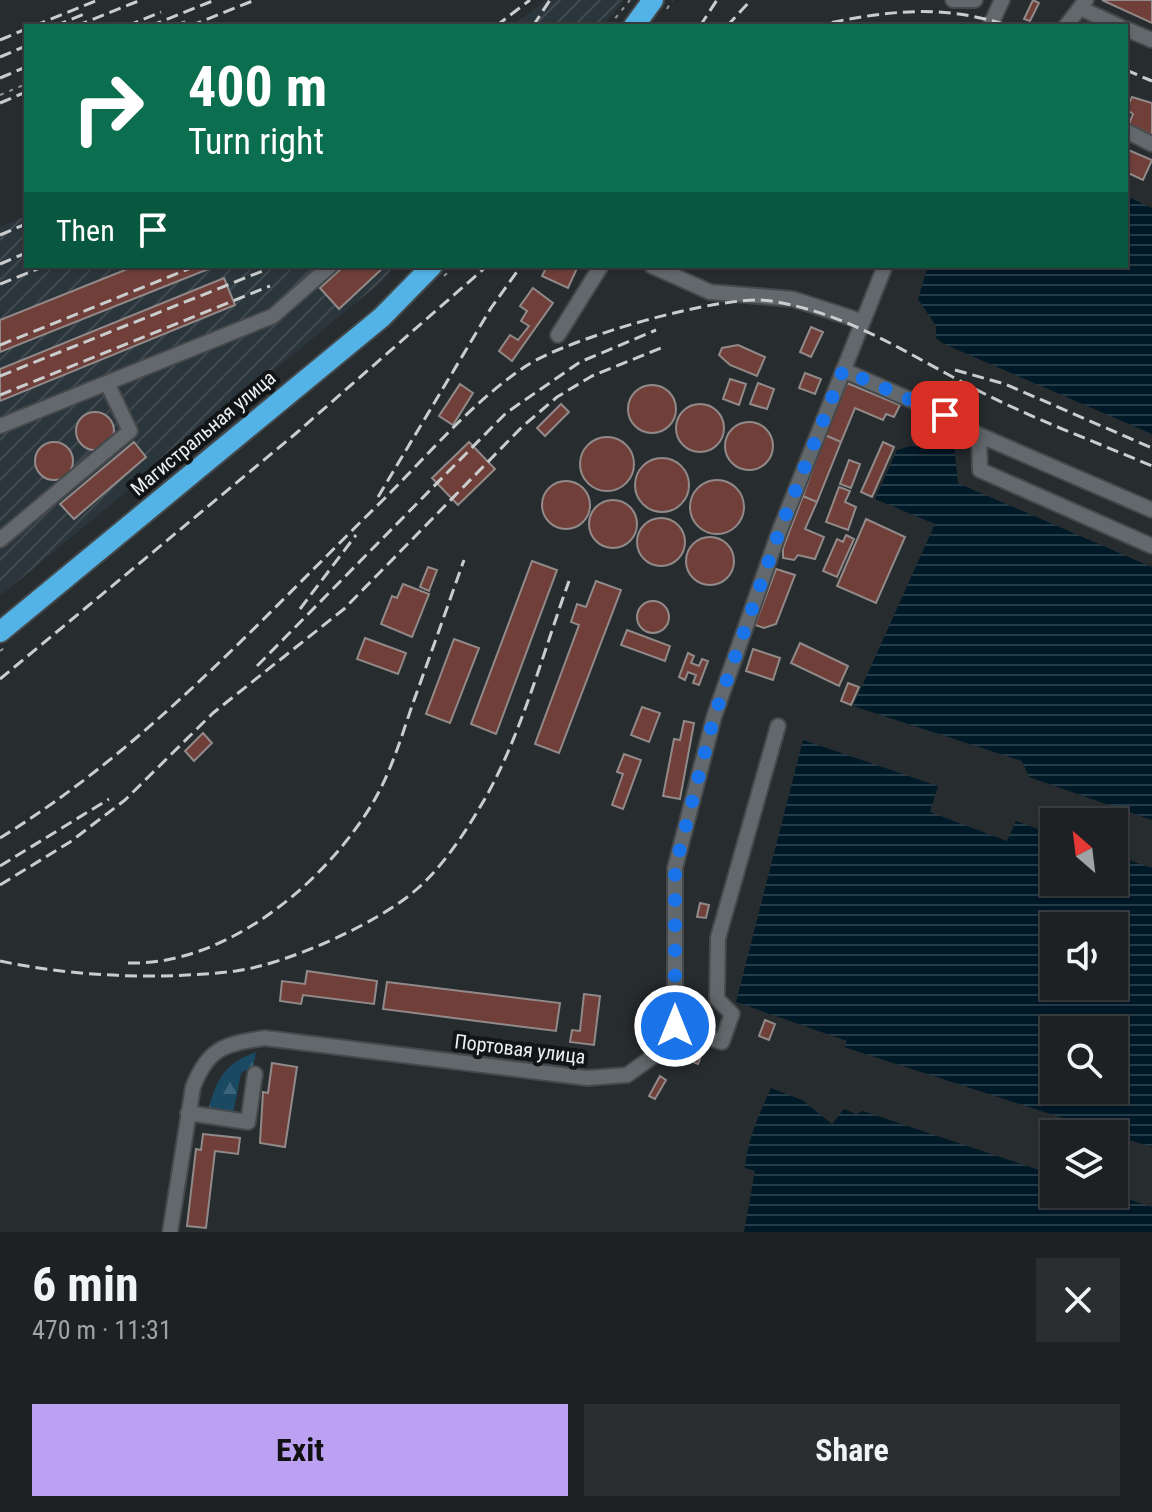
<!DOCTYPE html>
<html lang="en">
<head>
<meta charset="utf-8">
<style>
	body { margin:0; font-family:"Roboto Condensed",sans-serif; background:#2a2e30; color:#f1f3f6; height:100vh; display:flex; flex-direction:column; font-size:30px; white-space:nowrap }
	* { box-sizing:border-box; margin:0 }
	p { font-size:26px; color:#a0a3a6 }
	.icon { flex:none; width:44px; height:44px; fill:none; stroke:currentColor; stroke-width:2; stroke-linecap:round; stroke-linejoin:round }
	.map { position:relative; height:1232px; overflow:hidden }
	.sheet { display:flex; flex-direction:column; background:#1d2123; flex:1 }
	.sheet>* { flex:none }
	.banner { position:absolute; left:24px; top:24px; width:1104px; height:244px; border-radius:0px; box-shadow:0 2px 6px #0004,0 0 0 2px #3b3e41; background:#0b6e4f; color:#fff; overflow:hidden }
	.needle { width:52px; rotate:332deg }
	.buttons { position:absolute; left:1040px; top:808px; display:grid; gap:16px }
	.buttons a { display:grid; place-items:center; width:88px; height:88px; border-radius:0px; background:#1d2123; box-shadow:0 2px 6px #0004,0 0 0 2px #3b3e41; font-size:40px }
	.pin { position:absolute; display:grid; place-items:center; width:68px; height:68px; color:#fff; margin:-34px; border-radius:16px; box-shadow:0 4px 12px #0006 }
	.me { position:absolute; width:88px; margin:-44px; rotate:0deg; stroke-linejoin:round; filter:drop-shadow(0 0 6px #0008) }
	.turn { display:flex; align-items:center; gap:28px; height:168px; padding:0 32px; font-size:36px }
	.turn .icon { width:104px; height:104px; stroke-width:2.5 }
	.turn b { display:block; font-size:56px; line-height:68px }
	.then { display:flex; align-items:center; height:76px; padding:0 32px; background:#0003; gap:16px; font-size:30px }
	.round { display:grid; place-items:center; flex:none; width:84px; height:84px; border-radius:0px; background:#2a2e30 }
	.headline { display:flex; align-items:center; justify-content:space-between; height:136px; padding:0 32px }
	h1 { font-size:48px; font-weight:700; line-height:60px }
	.primary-button { display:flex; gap:16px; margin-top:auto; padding:16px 32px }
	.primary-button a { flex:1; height:92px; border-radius:0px; background:#bca0f2; color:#111; font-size:32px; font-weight:700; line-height:92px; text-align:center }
	.primary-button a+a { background:#2a2e30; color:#f1f3f6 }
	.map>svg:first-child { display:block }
	.industrial { fill:url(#industrial-furrows) }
	.forest { fill:url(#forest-firs) }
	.water { fill:url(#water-rules); fill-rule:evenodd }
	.pier { fill:#272c2f }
	.building { fill:#703f39; stroke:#918a89; stroke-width:2 }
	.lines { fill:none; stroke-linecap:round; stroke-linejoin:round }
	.minor-casing { stroke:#45494b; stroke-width:18 }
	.highway-casing { stroke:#45494b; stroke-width:24 }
	.path { stroke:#939799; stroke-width:2; stroke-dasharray:4 6; stroke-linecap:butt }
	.minor { stroke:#62686b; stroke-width:14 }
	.highway { stroke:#53b3e6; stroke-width:20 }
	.rail { stroke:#cacdce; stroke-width:3; stroke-dasharray:12 6; stroke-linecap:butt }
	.route { stroke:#1a73e8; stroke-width:14; stroke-dasharray:0 25.2 }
	.labels { text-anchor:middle; stroke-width:8; stroke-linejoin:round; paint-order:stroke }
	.street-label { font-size:20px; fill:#eceff0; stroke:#121415 }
</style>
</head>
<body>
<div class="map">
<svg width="1152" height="1232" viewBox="0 0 1152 1232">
	<defs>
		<pattern id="industrial-furrows" width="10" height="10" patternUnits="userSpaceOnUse" patternTransform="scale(2)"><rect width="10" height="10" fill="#2b353c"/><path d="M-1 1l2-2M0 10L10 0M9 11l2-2" fill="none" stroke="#40494f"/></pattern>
		<pattern id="forest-firs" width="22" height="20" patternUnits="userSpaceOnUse" patternTransform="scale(2)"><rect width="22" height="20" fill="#1a4a63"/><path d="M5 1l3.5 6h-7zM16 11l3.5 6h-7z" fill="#3b647a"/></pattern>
		<pattern id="water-rules" width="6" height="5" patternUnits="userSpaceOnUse" patternTransform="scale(2)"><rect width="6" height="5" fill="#001927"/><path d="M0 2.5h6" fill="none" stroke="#253b47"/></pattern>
	</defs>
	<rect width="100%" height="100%" fill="#272c2f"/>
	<path class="industrial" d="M546,0h78l-21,26h-90z
		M26,216v50h369l-14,16 -381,314v-369z"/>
	<path class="forest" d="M256,1052l-3,15 -12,6 -8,41 -25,-3c8,-31 17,-48 48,-59z"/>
	<path class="water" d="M1126,196l26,12v226l-208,-90 -8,-6v-12l-18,-27 10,-33h198z
		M945,436l10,6 3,41 194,84v253l-123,-43 -7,-16 -169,-55 82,-182 -60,-25 22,-49z
		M803,740l135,46 -8,26 77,29 9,-20 38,14v47h60v-27l38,13v279l-309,-95 4,-11 -111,-39zM1054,926h60v60h-60zM1054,1030h60v60h-60z
		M771,1088l31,12 30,24 12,-15 12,5 7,-3 191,64v19h59l39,13v25h-408l11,-61 -10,-3c3,-31 14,-53 26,-80z"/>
	<path class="pier" d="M953,436l6,4 5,21 -2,19 190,82v5l-194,-84z
		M841,1046l271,88h-13l-165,-53 -16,6 -77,-31z"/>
	<path class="building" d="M1033,0l6,3 -9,18 -6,-2z
		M1102,0h50v23z
		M1132,97l20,6v32l-23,-11 4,-10 -7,-5z
		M1126,149l26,11 -9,20 -17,-8z
		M135,266h81l-216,86v-32z
		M344,266h41l-46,43 -19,-21z
		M547,266h31l-10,22 -26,-12z
		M224,278l11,27 -235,96v-32z
		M533,288l20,15 -41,58 -13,-10 11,-16 8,5 11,-14 -8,-5 6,-10 -7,-5z
		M811,327l12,5 -12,25 -11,-5z
		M738,345l27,12 -8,19 -27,-11 -11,-10 3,-7z
		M805,373l16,6 -6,15 -16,-6z
		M730,379l16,5 -7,21 -16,-6z
		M758,383l16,6 -7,20 -17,-5z
		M847,383l53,22 -6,12 -8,-3 -3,6 -28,-12 -14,34 -16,-7z
		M460,384l13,9 -20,32 -14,-9z
		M628 409a24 24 0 1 1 48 0a24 24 0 1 1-48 0Z
		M561,404l8,8 -24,24 -8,-8z
		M676 428a24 24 0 1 1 48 0a24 24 0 1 1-48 0Z
		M76 431a19 19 0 1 1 38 0a19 19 0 1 1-38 0Z
		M725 446a24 24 0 1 1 48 0a24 24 0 1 1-48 0Z
		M825,435l16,7 -24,60 -14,-6z
		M580 464a27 27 0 1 1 54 0a27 27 0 1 1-54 0Z
		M35 461a19 19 0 1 1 38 0a19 19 0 1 1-38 0Z
		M134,442l12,15 -72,62 -14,-15z
		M469,442l26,27 -37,36 -26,-27z
		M883,442l11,5 -22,50 -11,-5z
		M635 485a27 27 0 1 1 54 0a27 27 0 1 1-54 0Z
		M849,460l11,4 -9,24 -11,-4z
		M690 507a27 27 0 1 1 54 0a27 27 0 1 1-54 0Z
		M542 505a24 24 0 1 1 48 0a24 24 0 1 1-48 0Z
		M839,487l11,4 -5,11 11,5 -8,23 -22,-8z
		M803,496l14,6 -12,27 19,8 -9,22 -17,-4 -4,5 -11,-2v-10z
		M589 524a24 24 0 1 1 48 0a24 24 0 1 1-48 0Z
		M637 542a24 24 0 1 1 48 0a24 24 0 1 1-48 0Z
		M866,519l39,18 -29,66 -39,-17z
		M846,535l8,4 -17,38 -14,-6 14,-32 6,3z
		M686 561a24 24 0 1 1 48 0a24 24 0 1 1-48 0Z
		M532,561l25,9 -61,164 -25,-10z
		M428,567l9,3 -8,21 -9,-4z
		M776,569l19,6 -19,49 -12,4 -9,-3z
		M596,581l25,9 -62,163 -24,-9 44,-119 -8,-3 6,-18 9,3z
		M403,584l26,10 -17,43 -31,-13 11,-28 5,2z
		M637 617a16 16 0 1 1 32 0a16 16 0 1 1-32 0Z
		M627,630l43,16 -5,15 -44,-16z
		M365,638l41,15 -8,21 -41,-15z
		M454,639l25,9 -29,75 -24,-9z
		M800,643l48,23 -9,20 -48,-23z
		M753,649l27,9 -7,22 -27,-9z
		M688,653l6,3 -3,7 8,3 3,-7 6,2 -9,24 -6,-2 3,-8 -8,-3 -3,8 -6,-3z
		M848,683l11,4 -8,18 -10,-4z
		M642,707l18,6 -11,29 -18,-7z
		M684,721l10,2 -14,76 -17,-3 11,-57 6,1z
		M203,733l9,10 -18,18 -9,-10z
		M624,754l17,6 -18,49 -11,-4 11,-31 -6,-2z
		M700,903l9,2 -3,13 -9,-1z
		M307,971l70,10 -3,23 -71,-9 -2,9 -21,-3 2,-20 23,3z
		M387,982l173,21 -4,28 -173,-22z
		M584,994l16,2 -6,49 -24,-3 2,-12 8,1z
		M699,1015l12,4 -4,10 -12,-3z
		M765,1020l10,4 -6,16 -10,-4z
		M694,1048l9,3 -5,13 -8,-3z
		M272,1063l25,4 -12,80 -25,-4 3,-51 5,1z
		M660,1076l6,4 -11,19 -6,-3z
		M203,1134l37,4 -2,16 -23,-3 -9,77 -19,-2 9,-77 5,1z"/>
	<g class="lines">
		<g class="minor-casing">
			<path id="minor" d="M953,0h22
				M1082,9l37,17
				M990,26l12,-26
				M1066,26l20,-26
				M1126,29l26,11
				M1126,131l26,13
				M652,266l58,26 83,7 68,22
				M558,335l43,-69
				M843,370l102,45 34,20 173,75
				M0,426l273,-110 57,-50
				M979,435l1,35 172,76
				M0,540l130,-109 -22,-46
				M675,1026l47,16 10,-28 -15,-15 1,-61 60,-212
				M188,1113l60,9 7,-48
				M170,1232l23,-145c15,-39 31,-43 72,-49l322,40 40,-3 28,-20 20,-29v-158l39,-151 65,-185 106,-266"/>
		</g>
		<g class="highway-casing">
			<path id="highway" d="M634,26l19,-26
				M0,632l382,-315 50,-51"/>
		</g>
		<path class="path" d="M667,9l5,-9
			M172,26l16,-6
			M609,26l21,-26
			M0,95l26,-11
			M444,276l11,-10
			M0,651l6,-4"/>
		<use href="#minor" class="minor"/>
		<use href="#highway" class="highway"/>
		<path class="rail" d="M34,26l64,-26
			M55,26l29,-12
			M76,26l65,-26
			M127,26l34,-14
			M150,26l65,-26
			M190,26l65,-26
			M496,26l34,-26
			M533,26l17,-26
			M700,26l17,-26
			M727,26l24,-26
			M814,26c72,-15 125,-23 196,0
			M0,40l26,-11
			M0,57l26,-11
			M1126,70l26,11
			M0,78l26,-11
			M0,103l26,-11
			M0,235l26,-11
			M0,264l26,-11
			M0,284l45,-18
			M0,345l196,-79
			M955,370l50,14 147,64
			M0,376l265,-106
			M0,395l270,-109
			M378,497l113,-189 30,-42
			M300,609l56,-74
			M257,666l249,-253 74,-51 76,-32
			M0,679l294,-244 193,-169
			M0,838c148,-91 261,-219 384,-339 45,-45 88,-97 142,-133 40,-27 197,-73 245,-65 74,12 127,47 191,81 60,33 127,57 190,84
			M0,866l109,-67
			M0,885l70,-43 55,-42 88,-87 131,-104 178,-182 35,-30 35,-21 69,-28
			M0,961c76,16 159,19 236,10 51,-7 143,-48 181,-82 25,-22 46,-53 63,-82 39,-64 63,-154 89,-226
			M128,963c99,3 200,-82 247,-164 17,-30 27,-64 38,-96 17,-47 34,-95 51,-143"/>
	</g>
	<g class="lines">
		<path class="route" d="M675,1026v-158l39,-151 65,-185 64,-162 102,45"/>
	</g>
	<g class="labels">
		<g class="street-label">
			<text transform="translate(203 433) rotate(-40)" y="7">Магистральная улица</text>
			<text transform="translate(520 1049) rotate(7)" y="7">Портовая улица</text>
		</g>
	</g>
</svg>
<div class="buttons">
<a><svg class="needle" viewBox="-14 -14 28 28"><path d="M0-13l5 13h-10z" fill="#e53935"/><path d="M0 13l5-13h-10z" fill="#a0a3a6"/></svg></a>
<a><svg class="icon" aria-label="sound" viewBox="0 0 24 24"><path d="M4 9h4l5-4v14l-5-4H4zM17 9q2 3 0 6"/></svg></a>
<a><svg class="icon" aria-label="search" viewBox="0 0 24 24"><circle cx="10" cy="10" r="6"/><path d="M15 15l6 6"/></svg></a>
<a><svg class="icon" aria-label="layers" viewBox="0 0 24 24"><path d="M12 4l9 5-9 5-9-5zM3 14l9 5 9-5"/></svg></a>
</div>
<div class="pin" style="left:945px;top:415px;background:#d93025"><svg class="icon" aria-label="arrive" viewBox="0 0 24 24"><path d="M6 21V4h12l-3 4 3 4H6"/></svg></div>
<svg class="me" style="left:675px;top:1026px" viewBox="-20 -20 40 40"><circle r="17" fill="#1a73e8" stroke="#fff" stroke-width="3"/><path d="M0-11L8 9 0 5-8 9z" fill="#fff"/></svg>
<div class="banner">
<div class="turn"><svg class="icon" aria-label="right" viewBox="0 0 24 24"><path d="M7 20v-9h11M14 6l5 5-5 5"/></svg><div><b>400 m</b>Turn right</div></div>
<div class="then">Then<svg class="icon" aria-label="arrive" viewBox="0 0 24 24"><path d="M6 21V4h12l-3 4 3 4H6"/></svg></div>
</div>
</div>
<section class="sheet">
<div class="headline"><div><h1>6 min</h1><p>470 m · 11:31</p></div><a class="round"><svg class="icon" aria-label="close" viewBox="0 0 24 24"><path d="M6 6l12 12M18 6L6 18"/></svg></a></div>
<div class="primary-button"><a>Exit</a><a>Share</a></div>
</section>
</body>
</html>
